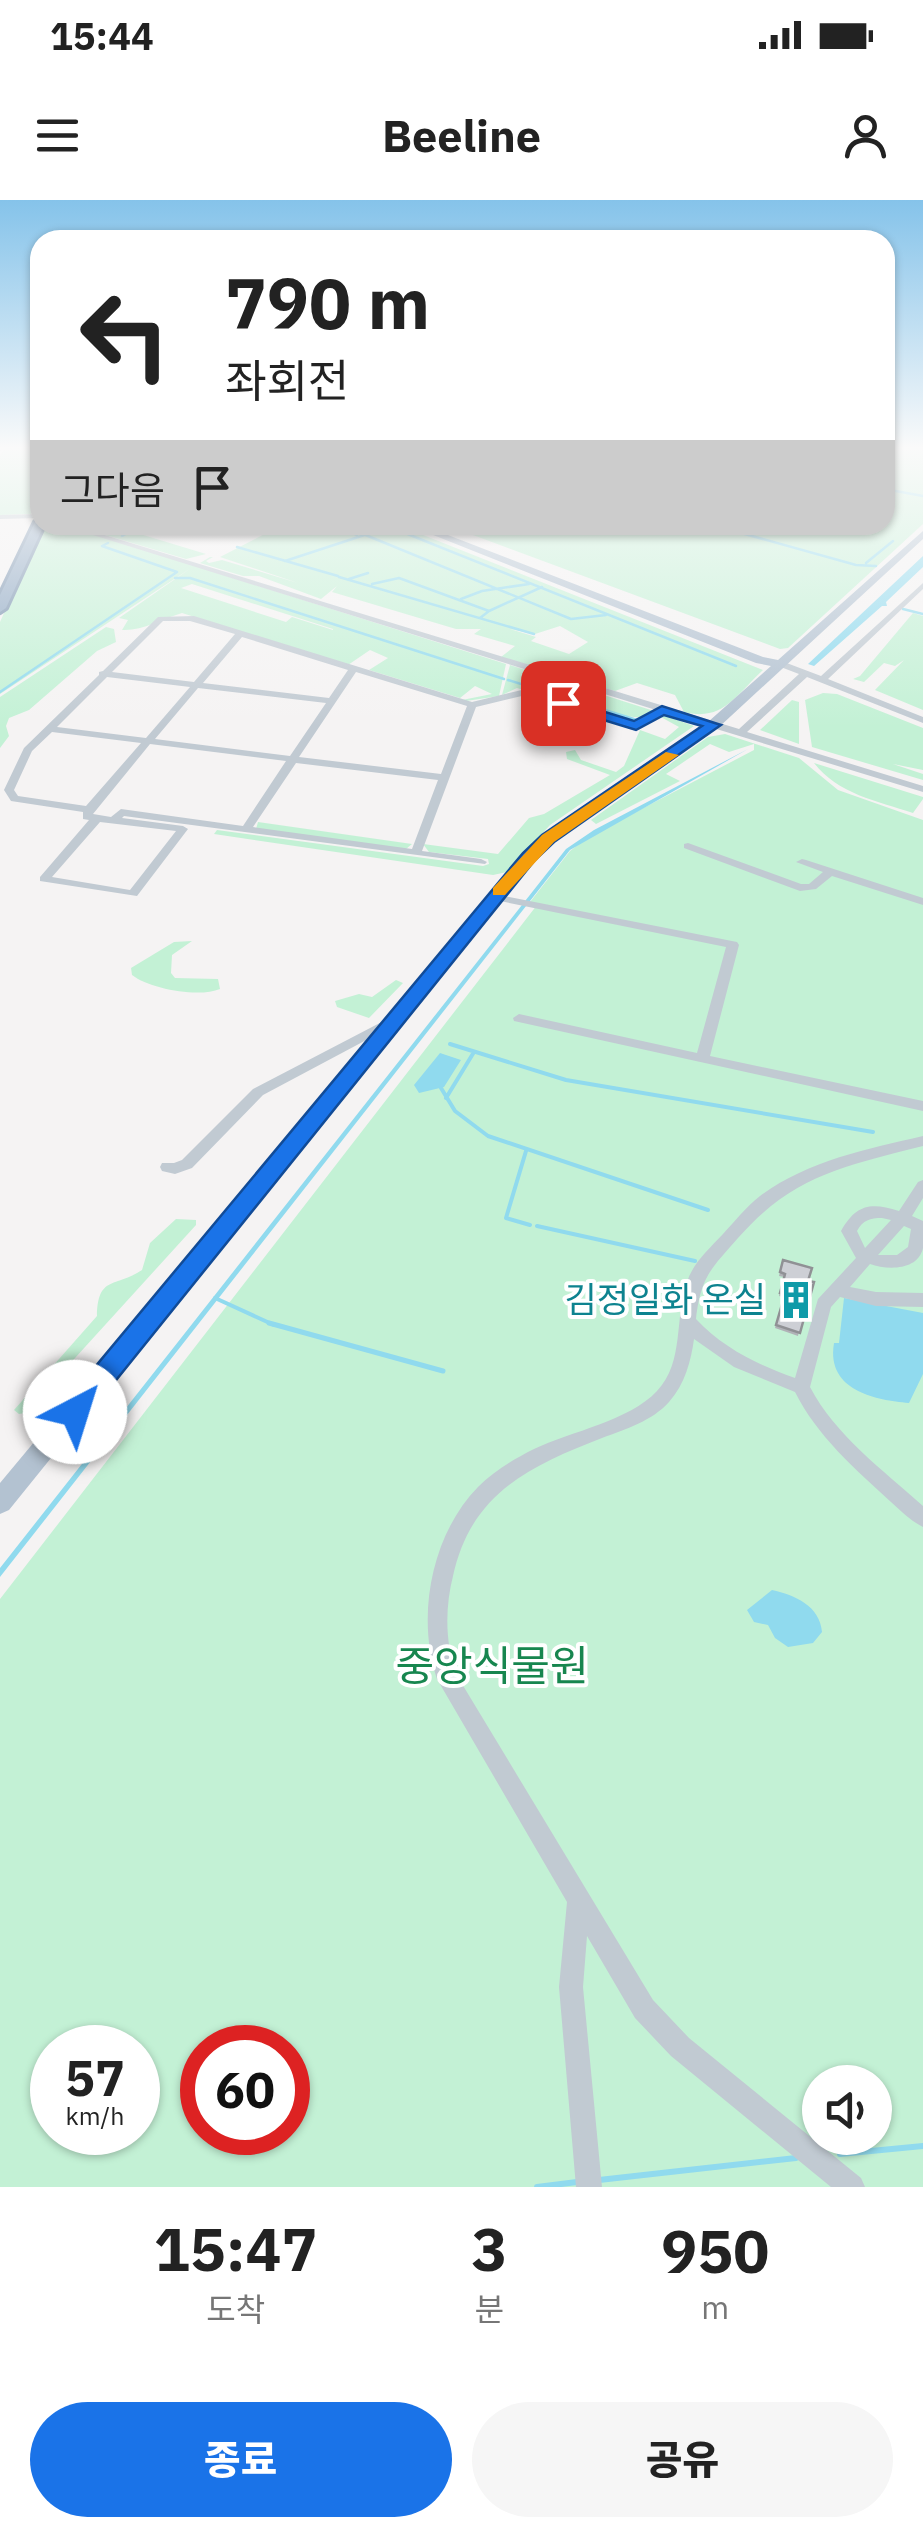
<!DOCTYPE html>
<html lang="ko">
<head>
<meta charset="utf-8">
<style>
	body { margin:0; font-family:"IBM Plex Sans","Noto Sans KR",sans-serif; background:#f6f6f6; color:#222; height:100vh; display:flex; flex-direction:column; font-size:38px; white-space:nowrap }
	* { box-sizing:border-box; margin:0 }
	p { font-size:32px; color:#767676 }
	.icon { flex:none; width:55px; height:55px; fill:none; stroke:currentColor; stroke-width:2; stroke-linecap:round; stroke-linejoin:round }
	.map { position:relative; height:1987px; overflow:hidden }
	.panel { display:flex; flex-direction:column; background:#fff; flex:1 }
	.panel>* { flex:none }
	.top-card { position:absolute; left:30px; top:30px; width:865px; height:305px; border-radius:30px; box-shadow:0 2px 8px #0004; background:#fff; color:#222; overflow:hidden }
	.buttons { position:absolute; left:802px; top:1865px; display:grid; gap:20px }
	.buttons a { display:grid; place-items:center; width:90px; height:90px; border-radius:50%; background:#fff; box-shadow:0 2px 8px #0004; font-size:50px }
	.speed { position:absolute; left:30px; top:1825px; display:flex; gap:20px; font-size:50px; font-weight:700; text-align:center }
	.speed>* { display:grid; place-content:center; width:130px; height:130px; border-radius:50%; background:#fff; box-shadow:0 2px 8px #0004; line-height:1 }
	.speed small { font-size:25px; font-weight:400 }
	.speed .limit { border:15px solid #d22; background:#fff; color:#111 }
	.pin { position:absolute; display:grid; place-items:center; width:85px; height:85px; color:#fff; margin:-42px; border-radius:20px; box-shadow:0 5px 15px #0006 }
	.me { position:absolute; width:110px; margin:-55px; rotate:40deg; stroke-linejoin:round; filter:drop-shadow(0 0 8px #0008) }
	.turn { display:flex; align-items:center; gap:35px; height:210px; padding:0 30px; font-size:45px }
	.turn .icon { width:130px; height:130px; stroke-width:2.5 }
	.turn b { display:block; font-size:70px; line-height:85px }
	.then { display:flex; align-items:center; height:95px; padding:0 30px; background:#0003; gap:20px; font-size:38px }
	.eta { display:flex; justify-content:space-evenly; align-items:center; height:170px; text-align:center }
	.eta b { font-size:60px; font-weight:800; line-height:70px }
	.cta { display:flex; gap:20px; margin-top:auto; padding:20px 30px }
	.cta a { flex:1; height:115px; border-radius:60px; background:#1a73e8; color:#fff; font-size:40px; font-weight:800; line-height:115px; text-align:center }
	.cta a+a { background:#f6f6f6; color:#222 }
	.status { display:flex; justify-content:space-between; align-items:center; height:70px; padding:0 50px; background:#fff; direction:ltr }
	.status svg { height:28px; fill:currentColor }
	header { display:flex; justify-content:space-between; align-items:center; height:130px; padding:0 30px; background:#fff; font-size:45px; font-weight:800 }
	.map>svg:first-child { display:block }
	.green { fill:#c3f1d5; fill-rule:evenodd }
	.water { fill:#90daee }
	.lines { fill:none; stroke-linecap:round; stroke-linejoin:round }
	.stream-far3 { stroke:#90daee; stroke-width:2.5 }
	.stream-far2 { stroke:#90daee; stroke-width:4 }
	.stream-far1 { stroke:#90daee; stroke-width:5 }
	.stream { stroke:#90daee; stroke-width:6 }
	.highway-casing { stroke:#7690ad; stroke-width:6 }
	.minor { fill:#c1cad2; fill-rule:evenodd }
	.major { fill:#b3c2d1; fill-rule:evenodd }
	.highway { fill:#8ba5c1; fill-rule:evenodd }
	.wall { fill:#b0b2b7 }
	.building { fill:#cdcfd5; stroke:#909195; stroke-width:2.5 }
	.route { fill:#1a73e8; stroke:#114b97; stroke-width:2.5 }
	.slow { fill:#f59e0b }
	.labels { text-anchor:middle; stroke-width:8; stroke-linejoin:round; paint-order:stroke }
	.culture-label { font-size:35px; fill:#0d838f; stroke:#fff; text-anchor:end }
	.near-park-label { font-size:42px; fill:#17864f; stroke:#fff }
</style>
</head>
<body>
<div class="status"><b>15:44</b><svg viewBox="0 0 49 12"><path d="M0 12V9h3v3zM5 12V6h3v6zM10 12V3h3v9zM15 12V0h3v12zM26 1h20v11H26zM47 4h2v5h-2z"/></svg></div>
<header><svg class="icon" aria-label="menu" viewBox="0 0 24 24"><path d="M4 6h16M4 12h16M4 18h16"/></svg>Beeline<svg class="icon" aria-label="person" viewBox="0 0 24 24"><circle cx="12" cy="8" r="4"/><path d="M4 21q1-7 8-7t8 7"/></svg></header>
<div class="map">
<svg width="923" height="1987" viewBox="0 0 923 1987">
	<rect width="100%" height="100%" fill="#f5f3f3"/>
	<path class="green" d="M5,248h35v47l-9,19 -31,1v-59z
		M885,248h38v76l-135,124 -8,1 -334,-124h439z
		M43,325h22l441,139 -7,32 -33,5 -4,-1 30,-6 -17,-8 -15,12 -91,-28 19,-12 -18,-8 -22,15 -166,-52c-21,6 -39,18 -60,17l6,-10 -9,-2 72,-50 -191,126v-72zM192,384l141,45v1l-41,-13 -6,5 -105,-34z
		M101,325h39l-9,5 -14,-3 89,27 -20,5 -84,-25z
		M282,325h116l365,145c-27,25 -40,52 -79,42l-9,-17 -38,-12 -22,8 -114,-34 14,-11 -41,-12 7,-5h-25l-124,-37 5,-6 -16,13 -62,-23h-16l-43,-13 10,-6h3l-7,4 3,2 13,-3 76,23 -78,-26zM560,426l28,16 -19,12 -38,-13 5,-4 -26,-8 25,5z
		M913,413l10,3v94l-48,-20 29,-30 -9,6 -11,-3 -20,19 -11,-3 7,-3z
		M106,427l8,2 2,13 -19,9 -68,59 -20,8 -3,8 3,10 -9,12v-51z
		M510,465l144,46v1l-10,6 -19,-2 9,4 -3,3 -114,-35 -15,7z
		M823,493l14,1 86,34v42l-30,-6 30,10v6l-111,-33 -7,-47z
		M792,500l7,2v42l-39,-14z
		M663,515l31,11 -144,99 -43,47 -14,3 -279,-41 3,-4 266,36 6,-2 -1,-5 -59,-7 -6,-8 75,10 31,-36 15,-4 66,-39 -43,-16 -1,-7 9,-2 6,10 35,12 8,-6 16,-36 25,9 14,-12 -20,-11z
		M725,534l74,24 39,32 85,30v1367h-923v-588l537,-694 -7,-3 40,-51 18,-14 166,-87v-6l-25,8 -19,-8 -44,30 14,7 -84,43 -5,-4 117,-83zM52,1848h86v84h-86zM202,1848h86v84h-86zM820,1882h55v56h-55z
		M814,563l109,34v2l-10,14c-36,-12 -75,-19 -99,-50z
		M258,622l154,22 -6,5 -150,-20z
		M192,741l-20,14 -1,18 4,5 43,1 2,10c-21,9 -70,0 -88,-14l-1,-7 43,-26z
		M396,780l7,3 -34,35 -32,-11 -2,-6 24,-7 13,3z
		M176,1019l20,1v5l-171,188 -6,1 -5,-4 83,-94c1,-41 18,-28 45,-46l8,-27z"/>
	<path class="water" d="M923,356v11l-37,35 1,4h-5l-68,60 -6,-2z
		M748,549l-178,101 -570,727v-9l566,-719 28,-19z
		M440,853l21,7 -17,27 -25,6 -5,-8z
		M844,1098l79,15v61l-14,29c-37,-3 -83,-14 -75,-60h5z
		M772,1390c23,5 48,16 50,42l-9,11 -25,4 -13,-9 -7,-13 -14,-3 -7,-12z"/>
	<g class="lines">
		<path class="stream-far3" d="M885,289l38,7
			M334,325l23,10
			M385,325l351,141
			M716,326l140,39 20,1
			M363,334l208,85 35,-4
			M122,336l21,-11
			M237,347l101,29
			M285,361l104,-34
			M866,363l27,-22
			M339,377l195,57
			M175,378h15l314,101
			M349,379l19,-6
			M372,384l27,-6 90,33 -9,7
			M461,399l21,-8 47,-7
			M903,409l20,5
			M489,411l53,-24
			M508,480l129,40
			M0,492l177,-120 -75,-26 6,-3"/>
		<path class="stream-far2" d="M450,844l116,36 307,52
			M441,888l14,23 33,25 220,74
			M446,898l28,-46
			M526,951l-20,67 24,7
			M537,1026l158,35
			M215,1098l59,27"/>
		<path class="stream-far1" d="M269,1123l174,48"/>
		<path class="stream" d="M840,1954l83,-8
			M599,1980l197,-22
			M537,1987l40,-5"/>
		<g class="highway-casing">
			<path id="highway" d="M40,319v6h4l-38,83 -6,4v-17l35,-73z"/>
		</g>
		<path class="minor" d="M40,314v4l-40,1v-4z
			M72,325l667,204 60,-55 -21,-8v-4h6l37,14 102,-93v6l-95,90 95,38v6l-116,-46 -60,55 176,54v6l-259,-79 -29,16 -109,-34 -50,12 -54,144 59,8 6,3 -2,2 -361,-48 -2,2 61,8 5,3 -51,67 -97,-15v-4l49,-57 -6,-1v-7l-72,-11 -7,-11 20,-42 75,-73v-3l4,-1 55,-54 36,-1 278,86 54,-13 108,34 22,-13 -592,-184zM163,421h27l45,13 -41,48 -82,-10zM242,437l106,33 -19,28 -126,-15zM356,472l111,34 -26,68 -142,-17zM107,477l83,10 -44,51 -89,-11zM198,488l128,15 -36,53 -135,-17zM52,532l89,11 -55,63 -68,-10 -4,-6 18,-39zM150,544l136,17 -43,65 -122,-17 -10,8 -18,-3zM296,563l142,17 -26,69 -159,-22zM100,622l76,9 -46,59 -78,-13z
			M688,643l113,41h8l14,-12 -27,-10 6,-3 4,1 117,38v7l-91,-29 -16,13 -16,2 -116,-43v-4z
			M494,694l243,48 2,3 -29,111 213,45v10l-409,-90 -1,-3 6,-4 178,39 29,-106 -236,-48v-4z
			M397,814l6,4 -1,3 -139,74 -71,73 -17,6 -13,-3 -2,-4 2,-4h12l8,-3 71,-71z
			M923,936v10c-78,20 -130,29 -185,92 -27,31 -37,38 -42,81 27,29 62,46 99,59l23,-79 38,-41 -15,-27c15,-27 30,-29 58,-20l19,-29 5,-2v18l-11,18 11,5c0,8 0,19 0,27 -5,23 -36,22 -53,16l-20,23 26,5 47,1v14l-47,-1 -36,-9 -9,10 -21,80c25,48 73,83 113,119v21c-12,-6 -22,-16 -32,-25 -36,-33 -74,-66 -96,-110l-61,-25 -40,-28c-3,22 -9,45 -25,63 -17,19 -43,27 -67,36 -72,28 -131,55 -149,138 -8,32 -8,66 3,98l197,326 36,38 172,140 4,9h-34l-160,-131 -36,-38 -48,-82 -4,51 19,200h-26l-17,-200 8,-85 -130,-223c-21,-62 -6,-144 41,-192 16,-16 36,-28 56,-38 38,-18 95,-28 123,-58 28,-30 17,-73 30,-109 6,-19 22,-33 36,-48 12,-13 23,-27 37,-38 47,-35 107,-47 163,-60zM882,1018l9,2 -26,28 -8,-17c6,-11 13,-13 25,-13zM904,1026l7,3 -3,18 -11,8h-19z"/>
		<path class="major" d="M408,325h14l341,132 15,3 145,-129v8l-205,189 -165,113 -19,19 -525,650 -9,4v-31l524,-629 19,-19 165,-113 63,-56 -15,-3z"/>
		<use href="#highway" class="highway"/>
	</g>
	<path class="wall" d="M783,1060l25,21 -10,55 -23,-8 8,-31 -4,-1 5,-19 -5,-1z"/>
	<path class="building" d="M783,1060l29,8 -4,13 6,1 -14,51 -24,-8 9,-31 -5,-1 5,-19 -5,-2z"/>
	<linearGradient id="sky" x2="0" y2="1"><stop stop-color="#85c3ea"/><stop offset="0.47" stop-color="#fafafa"/><stop offset="1" stop-color="#fafafa" stop-opacity="0"/></linearGradient>
	<rect width="923" height="527" fill="url(#sky)"/>
	<path class="route" d="M563,499l71,22 28,-15 59,19 -167,117 -19,18 -451,560 -9,3 -10,-3 -4,-8 4,-9 458,-550 19,-18 160,-109 -38,-11 -28,15 -78,-24v-6z"/>
	<path class="slow" d="M666,552l13,3 -125,87 -49,53h-12v-7l49,-53z"/>
	<defs>
		<g id="building-bare" transform="scale(3)"><path d="M-4-6H4V6H1V3H-1V6H-4ZM-2.5-4.3h1.7v1.8h-1.7ZM.8-4.3h1.7v1.8H.8ZM-2.5-1h1.7V.8h-1.7ZM.8-1h1.7V.8H.8Z" fill="#0f9aa8" stroke="#fff" stroke-width="2.5" paint-order="stroke"/></g>
	</defs>
	<g fill-rule="evenodd">
		<use href="#building-bare" x="796" y="1100"/>
	</g>
	<g class="labels">
		<g class="culture-label">
			<text x="766" y="1112">김정일화 온실</text>
		</g>
		<g class="near-park-label">
			<text x="492" y="1481">중앙식물원</text>
		</g>
	</g>
</svg>
<div class="buttons">
<a><svg class="icon" aria-label="sound" viewBox="0 0 24 24"><path d="M4 9h4l5-4v14l-5-4H4zM17 9q2 3 0 6"/></svg></a>
</div>
<div class="speed"><div>57<small>km/h</small></div><div class="limit">60</div></div>
<div class="pin" style="left:563px;top:503px;background:#d93025"><svg class="icon" aria-label="arrive" viewBox="0 0 24 24"><path d="M6 21V4h12l-3 4 3 4H6"/></svg></div>
<svg class="me" style="left:75px;top:1212px" viewBox="-20 -20 40 40"><circle r="19" fill="#fff"/><path d="M0-13L10 11 0 6-10 11z" fill="#1a73e8"/></svg>
<div class="top-card">
<div class="turn"><svg class="icon" aria-label="left" viewBox="0 0 24 24"><path d="M17 20v-9H6M10 6l-5 5 5 5"/></svg><div><b>790 m</b>좌회전</div></div>
<div class="then">그다음<svg class="icon" aria-label="arrive" viewBox="0 0 24 24"><path d="M6 21V4h12l-3 4 3 4H6"/></svg></div>
</div>
</div>
<section class="panel">
<div class="eta">
<div><b>15:47</b><p>도착</p></div>
<div><b>3</b><p>분</p></div>
<div><b>950</b><p>m</p></div>
</div>
<div class="cta"><a>종료</a><a>공유</a></div>
</section>
</body>
</html>
